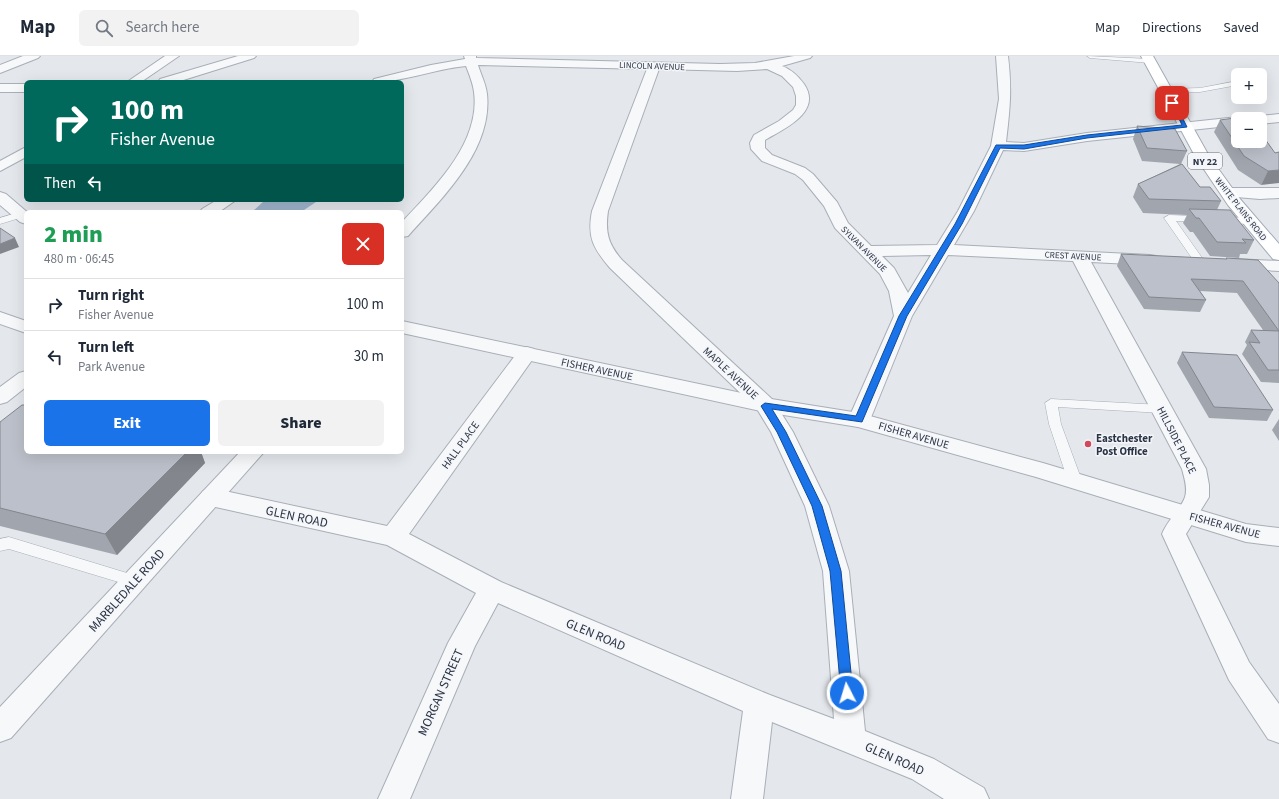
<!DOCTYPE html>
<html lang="en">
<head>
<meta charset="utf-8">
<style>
	body { margin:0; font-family:"Source Sans 3",sans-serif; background:#f2f2f3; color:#1f2937; height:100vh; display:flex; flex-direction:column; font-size:15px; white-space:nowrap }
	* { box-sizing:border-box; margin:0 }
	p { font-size:13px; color:#747a83 }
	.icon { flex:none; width:22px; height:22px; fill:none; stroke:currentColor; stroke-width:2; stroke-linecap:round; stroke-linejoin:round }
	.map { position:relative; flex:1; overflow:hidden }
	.panel { position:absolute; left:24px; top:154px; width:380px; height:244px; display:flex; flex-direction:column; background:#fff; border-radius:6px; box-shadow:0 4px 16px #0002 }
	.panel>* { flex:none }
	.banner { position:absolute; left:24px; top:24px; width:380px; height:122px; border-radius:6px; box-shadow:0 4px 16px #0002; background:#00695c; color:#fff; overflow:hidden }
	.controls { position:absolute; left:1231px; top:12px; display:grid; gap:8px }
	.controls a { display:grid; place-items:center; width:36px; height:36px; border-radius:6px; background:#fff; box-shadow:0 4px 16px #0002; font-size:20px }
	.pin { position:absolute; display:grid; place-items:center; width:34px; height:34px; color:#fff; margin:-17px; border-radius:8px; box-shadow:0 2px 6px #0006 }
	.me { position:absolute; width:44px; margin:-22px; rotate:355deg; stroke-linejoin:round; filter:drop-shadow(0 0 3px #0008) }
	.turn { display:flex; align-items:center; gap:14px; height:84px; padding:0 20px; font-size:18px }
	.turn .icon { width:52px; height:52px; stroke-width:2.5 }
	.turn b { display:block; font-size:28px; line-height:34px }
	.then { display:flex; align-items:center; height:38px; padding:0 20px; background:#0003; gap:8px; font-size:15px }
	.round { display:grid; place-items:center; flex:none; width:42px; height:42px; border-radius:6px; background:#f2f2f3 }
	.headline { display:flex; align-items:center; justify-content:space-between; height:68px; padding:0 20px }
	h1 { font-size:24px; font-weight:800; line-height:30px; color:#1e9e55 }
	.button { display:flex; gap:8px; margin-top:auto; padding:8px 20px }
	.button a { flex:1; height:46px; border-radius:6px; background:#1a73e8; color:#fff; font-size:16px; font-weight:800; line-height:46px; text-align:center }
	.button a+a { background:#f2f2f3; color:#1f2937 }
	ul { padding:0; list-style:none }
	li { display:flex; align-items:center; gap:12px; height:52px; padding:0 20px; border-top:1px solid #e0e1e3 }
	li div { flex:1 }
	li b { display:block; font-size:15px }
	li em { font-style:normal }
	header { display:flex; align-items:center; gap:24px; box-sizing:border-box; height:56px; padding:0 20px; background:#fff; border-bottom:1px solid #e0e1e3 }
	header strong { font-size:19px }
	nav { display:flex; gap:22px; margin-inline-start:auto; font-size:14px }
	.search { width:280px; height:36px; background:#f2f2f3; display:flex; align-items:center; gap:10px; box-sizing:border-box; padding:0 14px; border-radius:6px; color:#747a83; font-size:15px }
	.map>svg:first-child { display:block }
	.water { fill:#9fb4cc }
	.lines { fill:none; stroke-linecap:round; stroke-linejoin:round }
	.service-casing { stroke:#a9aeb7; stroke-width:1 }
	.minor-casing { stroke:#a9aeb7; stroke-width:2 }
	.tertiary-casing { stroke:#a9aeb7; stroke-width:2 }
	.primary-casing { stroke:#a3abb8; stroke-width:2 }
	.service { fill:#f7f8fa; fill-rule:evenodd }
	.minor { fill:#f7f8fa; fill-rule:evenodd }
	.tertiary { fill:#f7f8fa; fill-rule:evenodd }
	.primary { fill:#fff; fill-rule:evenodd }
	.wall { fill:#a1a5ae }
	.shaded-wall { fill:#83868d }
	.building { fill:#bbc0ca; stroke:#83868d }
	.route { fill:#1a73e8; stroke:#114b97 }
	.poi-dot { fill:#d1495b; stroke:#f4f6f9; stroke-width:1.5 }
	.labels { text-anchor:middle; stroke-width:3; stroke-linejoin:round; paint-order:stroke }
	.far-street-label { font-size:9px; fill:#2b3445; stroke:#f4f6f9 }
	.shield { fill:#f4f6f9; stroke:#676e7b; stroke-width:1 }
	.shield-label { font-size:10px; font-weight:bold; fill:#2b3445 }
	.street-label { font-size:11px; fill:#2b3445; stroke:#f4f6f9 }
	.poi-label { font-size:11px; font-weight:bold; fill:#2b3445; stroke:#f4f6f9; text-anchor:start }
	.near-street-label { font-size:13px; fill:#2b3445; stroke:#f4f6f9 }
</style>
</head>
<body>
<header>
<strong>Map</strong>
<div class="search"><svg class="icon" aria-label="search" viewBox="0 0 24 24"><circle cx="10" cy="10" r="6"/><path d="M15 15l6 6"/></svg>Search here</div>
<nav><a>Map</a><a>Directions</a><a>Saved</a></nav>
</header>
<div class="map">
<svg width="1279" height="743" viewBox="0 0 1279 743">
	<rect width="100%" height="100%" fill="#e4e7ec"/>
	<path class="water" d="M265,144h54l-18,12h-49z"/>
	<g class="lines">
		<g class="service-casing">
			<path id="service" d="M1087,0l63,3 3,2 -3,2 -60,-5z
				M1238,25v4l-38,7 -34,1 -4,-2 4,-2 34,-1z
				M20,156l5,3 -2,2 -23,7v-6z
				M1169,159l80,3 5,3 -5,3 -73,-3 29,41 -5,3 -4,-1 -32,-46z
				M1051,343l111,6 4,1 2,3 -2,3 -4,1 -104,-6 3,17 21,57 -2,3 -5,2 -5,-2 -2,-3 -19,-57 -4,-21z
				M9,481l131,40 3,4 -3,4 -5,2 -126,-38 -9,2v-12z"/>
		</g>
		<g class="minor-casing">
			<path id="minor" d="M23,0h17l-2,2 -38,15v-8z
				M165,0h14l-38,26h-14z
				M238,0h18l-2,2 -77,24h-19l2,-3z
				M464,0h12v2l244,6 35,-1 39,-7h18l-2,2 -28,8c10,4 16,10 22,18 19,28 -20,45 -39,56v8l7,7 33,13 8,6 24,28 11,21 23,23 66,-1 21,-34 33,-65 8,-47 -3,-43h12c4,33 2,53 -2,86l18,1 63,-10 151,-16 5,1 -5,1v6l-151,16 -63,10 -21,-1 -29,61 -20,34 196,10 6,1 3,4 -3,4 -6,1 -59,-3 115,207 3,16v12l-23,37 63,128 30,42v39l-11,-4 -39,-59 -67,-146c5,-13 20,-27 23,-37 3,-9 -1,-20 -3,-28l-109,-208 -125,-6 -36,61 -42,104 -3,5 -8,2 -8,-2 -3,-5 46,-104 -5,-25 -9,-17 -45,-46 -11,-22 -21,-26 -8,-6 -33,-13 -11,-12 -1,-6 4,-8 25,-14 14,-11 3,-5v-9l-3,-9 -11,-11 -15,-7 -30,2 -78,-2 -51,142c-3,21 0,33 14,49l151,140 20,32 36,74 20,65 16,160 69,28 50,29 5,11h-45l-32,-20 -140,-57 -9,77h-32l12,-88 -245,-108 -23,43 -65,153h-32l70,-156 28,-50 -89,-48 -176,-39 -8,-3 -4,-6 4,-6 8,-3 176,38 133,-177 7,-2 7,2 3,4 -128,181 92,48 269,113 64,24 -11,-148 -18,-65 -34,-74 -14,-23 -147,-141c-17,-20 -23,-31 -18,-57l55,-142 -169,-4c3,10 8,19 9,29 6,56 -45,104 -79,142l-6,1v-15c31,-33 79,-79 72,-130 -1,-9 -5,-18 -8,-26 -32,3 -62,16 -94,16l2,-3 57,-14 34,-6zM931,199l-23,38 -14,-25 -12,-12z
				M0,28h26v8h-26z
				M1279,58v8l-19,2v-5h-6l6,-3z
				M26,91v10l-26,14v-10z
				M1229,132h50v10l-19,1 -36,-3 -3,-3 3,-3z
				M217,144h19l-17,12h-19l2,-3z
				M1233,203l46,2v10l-52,-3 -3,-4 3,-4z
				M0,256l26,9v12l-26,-9z
				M26,315v16l-19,15 -7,2v-17l19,-14z"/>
		</g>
		<g class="tertiary-casing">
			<path id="tertiary" d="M0,136l6,2 21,18h-1v12l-6,-2 -20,-17z
				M402,265l363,77 94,15 184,50 203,61 33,4v18l-33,-4 -210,-65 -178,-50 -93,-15 -363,-79z
				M240,396h24l-253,286 -11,4v-35z"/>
		</g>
		<g class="primary-casing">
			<path id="primary" d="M1141,0h12l56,100 31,43 39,45v16l-6,-1 -45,-54 -33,-49z"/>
		</g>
		<use href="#service" class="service"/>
		<use href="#minor" class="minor"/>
		<use href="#tertiary" class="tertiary"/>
		<use href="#primary" class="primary"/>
	</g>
	<path class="wall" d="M1220,64l55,33 4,-1 -18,33 -23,-15 -24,-38z
		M1137,70l50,25 -6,13 19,23 21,14 -4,9 37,30 -7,14h-7l-1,4 -29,-2 -17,-24h-3l-7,-9 4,-8 -44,-2 -10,-16 5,-13 42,-20 -38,-3 -9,-22z
		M1121,198l105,5v-1l53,25v100l-18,-1 -19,-28 5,-9 -2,-3 6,-12h12l-26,-37 -37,-2 6,9 -6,12 -56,-3 -27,-43z
		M1182,296l91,58 -6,11 -58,-3 -32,-55z
		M1279,363v22l-7,-11z
		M0,366l26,30h175l4,11 -88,92 -117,-29z"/>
	<path class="shaded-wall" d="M1279,114v13l-18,2 7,-14z
		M15,182l4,9 -19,7v-10z
		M187,396h14l4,11 -88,92 -12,-21z"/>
	<path class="building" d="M1242,61l3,2h-7v22h22v-9l15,21 4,-1v18l-11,1 -24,-15 -24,-36z
		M1137,70l38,3 12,22 -40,-3z
		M1182,108l18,23h10l11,14 -72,-2 -11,-15z
		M1189,153l41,1 24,30 -12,-1 4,4 -29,-1 -18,-24h-3z
		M0,172l15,10 -15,6z
		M1121,198l106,5 -1,-1 32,2 21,23v48l-36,-50 -52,-2 15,21 -57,-3z
		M1251,274l28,1v39h-11l-19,-28 11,1z
		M1182,296l55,3 36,55 -59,-3z
		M22,349h4v47h161l-82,82 -105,-26v-86z"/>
	<path class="route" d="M1171,46l4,1 12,24 -100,11 -63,11 -24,-1 -38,76 -55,92 -45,106 -90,-13 14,23 36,74 19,65 12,122 -2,4 -4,2 -5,-2 -1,-4 -11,-122 -18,-65 -35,-74 -16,-26 4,-3 91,13 43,-100 56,-92 41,-79h28l63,-10 95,-10z"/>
	<circle class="poi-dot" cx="1088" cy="388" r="4"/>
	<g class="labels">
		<g class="far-street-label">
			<text transform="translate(652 10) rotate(2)" y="3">LINCOLN AVENUE</text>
			<text transform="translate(1241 153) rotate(52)" y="3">WHITE PLAINS ROAD</text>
			<text transform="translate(864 193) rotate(45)" y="3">SYLVAN AVENUE</text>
			<text transform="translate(1073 200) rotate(3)" y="3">CREST AVENUE</text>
		</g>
		<rect class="shield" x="1188" y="97" width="34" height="16" rx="3"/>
		<g class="shield-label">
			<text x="1205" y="109">NY 22</text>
		</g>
		<g class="street-label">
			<text transform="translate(597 313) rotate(12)" y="4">FISHER AVENUE</text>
			<text transform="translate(731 317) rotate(43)" y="4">MAPLE AVENUE</text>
			<text transform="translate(914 379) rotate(16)" y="4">FISHER AVENUE</text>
			<text transform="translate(1177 384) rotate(63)" y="4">HILLSIDE PLACE</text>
			<text transform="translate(460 389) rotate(-54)" y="4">HALL PLACE</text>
			<text transform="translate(1225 469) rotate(15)" y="4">FISHER AVENUE</text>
		</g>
		<g class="poi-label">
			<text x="1096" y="386">Eastchester<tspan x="1096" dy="13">Post Office</tspan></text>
		</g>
		<g class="near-street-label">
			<text transform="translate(297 460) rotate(12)" y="5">GLEN ROAD</text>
			<text transform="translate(126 534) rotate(-48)" y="5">MARBLEDALE ROAD</text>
			<text transform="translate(596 578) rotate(23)" y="5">GLEN ROAD</text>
			<text transform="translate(440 636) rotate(-66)" y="5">MORGAN STREET</text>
			<text transform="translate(895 702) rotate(24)" y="5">GLEN ROAD</text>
		</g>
	</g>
</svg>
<div class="controls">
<a>+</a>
<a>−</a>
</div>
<div class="pin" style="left:1172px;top:47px;background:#d93025"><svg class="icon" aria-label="arrive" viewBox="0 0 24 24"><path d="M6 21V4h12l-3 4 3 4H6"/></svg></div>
<svg class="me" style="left:847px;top:637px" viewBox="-20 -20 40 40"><circle r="17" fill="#1a73e8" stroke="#fff" stroke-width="3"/><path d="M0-11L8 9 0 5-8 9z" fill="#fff"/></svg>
<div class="banner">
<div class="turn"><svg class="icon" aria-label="right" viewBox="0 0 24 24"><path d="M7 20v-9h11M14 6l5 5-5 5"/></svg><div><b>100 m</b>Fisher Avenue</div></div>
<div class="then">Then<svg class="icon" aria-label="left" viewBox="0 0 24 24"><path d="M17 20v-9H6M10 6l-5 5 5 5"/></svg></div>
</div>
<section class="panel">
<div class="headline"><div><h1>2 min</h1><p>480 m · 06:45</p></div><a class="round" style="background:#d93025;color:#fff"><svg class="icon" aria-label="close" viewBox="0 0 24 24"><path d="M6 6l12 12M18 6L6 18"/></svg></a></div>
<ul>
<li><svg class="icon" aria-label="right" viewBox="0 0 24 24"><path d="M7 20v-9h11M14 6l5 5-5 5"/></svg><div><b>Turn right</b><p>Fisher Avenue</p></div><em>100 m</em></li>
<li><svg class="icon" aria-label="left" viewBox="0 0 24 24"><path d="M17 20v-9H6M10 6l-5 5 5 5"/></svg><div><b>Turn left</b><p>Park Avenue</p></div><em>30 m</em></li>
</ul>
<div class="button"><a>Exit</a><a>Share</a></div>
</section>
</div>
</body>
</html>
